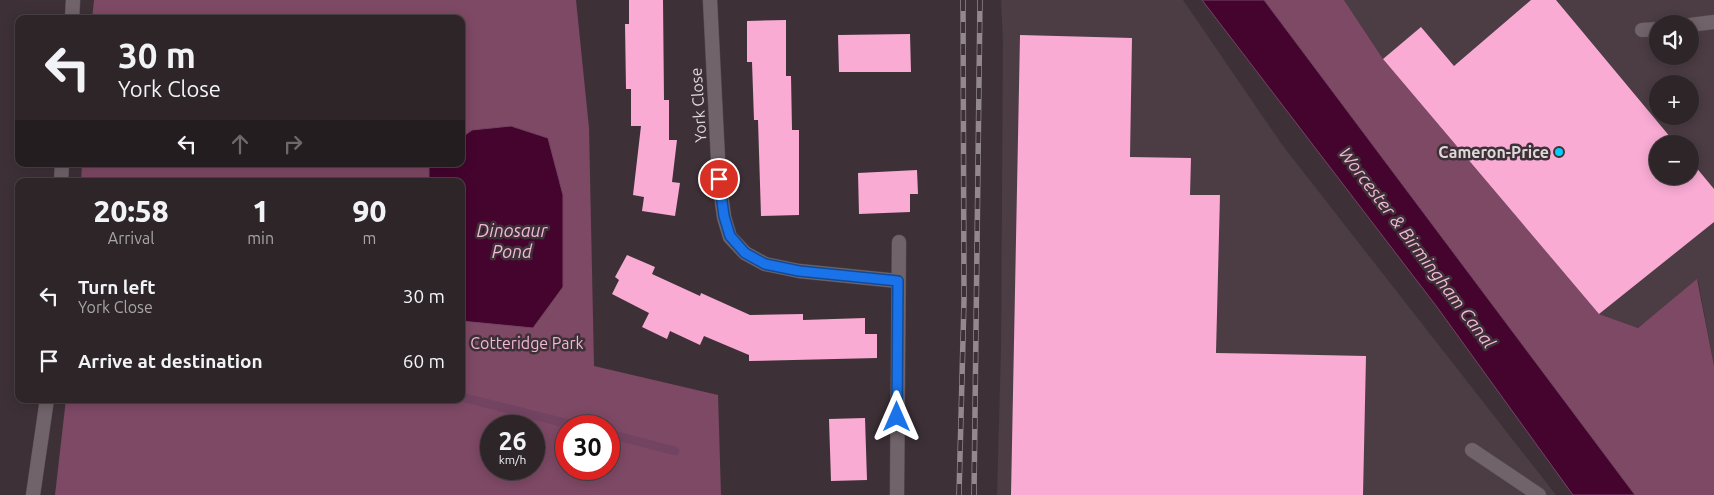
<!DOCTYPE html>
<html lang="en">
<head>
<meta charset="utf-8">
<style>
	body { margin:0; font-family:Ubuntu,sans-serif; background:#362d31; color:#f1f3f6; height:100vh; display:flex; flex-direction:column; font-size:19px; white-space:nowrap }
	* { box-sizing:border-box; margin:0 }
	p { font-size:16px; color:#a7a5a8 }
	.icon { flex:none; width:28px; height:28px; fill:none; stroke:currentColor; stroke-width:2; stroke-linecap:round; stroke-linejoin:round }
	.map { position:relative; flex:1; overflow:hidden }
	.panel { position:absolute; left:15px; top:178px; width:450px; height:225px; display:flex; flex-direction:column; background:#2e2529; border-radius:10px; box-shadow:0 2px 12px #0003,0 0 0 1px #494246 }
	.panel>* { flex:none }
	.top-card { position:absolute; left:15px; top:15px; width:450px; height:152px; border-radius:10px; box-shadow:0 2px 12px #0003,0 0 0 1px #494246; background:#2e2529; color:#f1f3f6; overflow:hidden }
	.buttons { position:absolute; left:1649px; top:15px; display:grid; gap:10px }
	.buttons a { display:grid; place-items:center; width:50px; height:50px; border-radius:50%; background:#2e2529; box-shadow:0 2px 12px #0003,0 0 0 1px #494246; font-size:25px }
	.speed { position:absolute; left:480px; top:415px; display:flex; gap:10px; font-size:25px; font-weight:700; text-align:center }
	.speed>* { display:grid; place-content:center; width:65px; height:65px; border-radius:50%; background:#2e2529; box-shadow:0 2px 12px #0003,0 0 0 1px #494246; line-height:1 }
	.speed small { font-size:12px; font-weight:400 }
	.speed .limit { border:8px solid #d22; background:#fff; color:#111 }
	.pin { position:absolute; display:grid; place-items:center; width:42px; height:42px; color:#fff; margin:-21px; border:2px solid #fff; border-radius:50%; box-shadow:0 1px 5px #0007 }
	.me { position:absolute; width:55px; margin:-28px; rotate:0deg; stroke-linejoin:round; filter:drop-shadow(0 0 4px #0008) }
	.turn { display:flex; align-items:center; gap:18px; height:105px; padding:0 20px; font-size:22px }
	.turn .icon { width:65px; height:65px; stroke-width:2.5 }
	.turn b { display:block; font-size:35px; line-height:42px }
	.lanes { display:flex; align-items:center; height:48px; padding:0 20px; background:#0003; justify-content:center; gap:25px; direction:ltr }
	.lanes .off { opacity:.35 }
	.eta { display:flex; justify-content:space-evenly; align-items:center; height:85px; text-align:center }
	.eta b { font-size:30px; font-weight:800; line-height:35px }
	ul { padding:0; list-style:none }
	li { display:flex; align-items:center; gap:15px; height:65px; padding:0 20px }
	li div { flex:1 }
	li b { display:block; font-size:19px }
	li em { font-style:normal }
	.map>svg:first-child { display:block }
	.built { fill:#4c3c44; fill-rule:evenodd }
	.green { fill:#7e4965; fill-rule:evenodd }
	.water { fill:#45042e; stroke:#734462 }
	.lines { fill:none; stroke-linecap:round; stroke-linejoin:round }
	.stream { stroke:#734462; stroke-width:9 }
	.building { fill:#f9abd3 }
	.service-casing { stroke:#584e53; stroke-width:15 }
	.minor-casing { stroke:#584e53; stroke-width:15 }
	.tertiary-casing { stroke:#584e53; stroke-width:15 }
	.service { stroke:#706369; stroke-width:14 }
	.minor { stroke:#706369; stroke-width:14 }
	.tertiary { stroke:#706369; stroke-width:14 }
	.rail-casing { stroke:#92888d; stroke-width:5.5 }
	.rail { stroke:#3d3137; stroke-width:4; stroke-dasharray:11; stroke-linecap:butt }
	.route-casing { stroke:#114b97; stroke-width:12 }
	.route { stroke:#1a73e8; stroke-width:9 }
	.poi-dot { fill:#05cbf9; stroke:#3d3137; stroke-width:2 }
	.labels { text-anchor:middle; stroke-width:5; stroke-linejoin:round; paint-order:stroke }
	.street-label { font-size:16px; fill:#dfd8db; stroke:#3d3137 }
	.poi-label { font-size:16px; font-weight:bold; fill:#dfd8db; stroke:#3d3137; text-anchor:end }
	.park-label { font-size:16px; fill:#f4b7d5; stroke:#3d3137 }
	.water-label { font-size:18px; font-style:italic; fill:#f4b7d6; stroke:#3d3137 }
</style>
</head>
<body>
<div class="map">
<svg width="1714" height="495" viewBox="0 0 1714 495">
	<rect width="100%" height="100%" fill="#3d3137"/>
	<path class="built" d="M1001,0h182l100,146 273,349h-559l4,-148 2,-305z
		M1344,0h370v366l-16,-86 -60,48 -39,-14 -216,-255zM1658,24h32v32h-32zM1658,84h32v32h-32zM1658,144h32v32h-32z"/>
	<path class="green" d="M94,0h482l13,128 5,238 124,29 3,100h-666l11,-96h395v-218h-380l1,-17h379v-145h-369zM491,426h43v43h-43zM566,426h43v43h-43z
		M1264,0h80l39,59 216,255 39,14 59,-49 17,87v129h-79z"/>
	<path class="water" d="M1202,0h62l371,495h-62l-136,-188z
		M511,126l37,12 15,57v92l-30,41 -72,-7v-140h-32v-17h32v-26l11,-8z"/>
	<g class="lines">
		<path class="stream" d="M461,397l116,29
			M609,434l66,17"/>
	</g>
	<path class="building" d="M629,0h34l1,100h5v40h8l-5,42 8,1 -5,33 -33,-5 2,-14 -11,-2 8,-69h-10v-37h-5l-1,-65h4z
		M1531,0h25l120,144h-18v32h32v-16l24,29v33l-115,92 -216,-255 38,-32 33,39z
		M786,20v56h5l1,54h7v85l-38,1 -3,-96h-4l-2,-58h-5v-41z
		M910,34l1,38h-72l-1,-37z
		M1020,35l112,3 -2,119 61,1 -1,37h30l-4,158 150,3 -3,139h-352z
		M917,170l1,24h-8v18l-51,2 -1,-41z
		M627,255l28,12 -3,7 48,22 1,-3 49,22 53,-1v6l62,-2v16h12v24l-128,3v-6l-45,-19 -4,9 -30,-14 -3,8 -25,-12 7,-14 -37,-19 7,-14 -4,-3z
		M865,418l2,62 -36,1 -2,-62z"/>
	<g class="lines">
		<g class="service-casing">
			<path id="service" d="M1690,25l24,-3
				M1642,30l16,-1
				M1472,450l67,45"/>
		</g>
		<g class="minor-casing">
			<path id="minor" d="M710,0l9,179 5,38 6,20 15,16 20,11 34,7 99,10
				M897,495l2,-253"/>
		</g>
		<g class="tertiary-casing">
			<path id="tertiary" d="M72,19l1,-19
				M61,181l1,-17
				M33,495l14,-96"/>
		</g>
		<use href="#service" class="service"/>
		<use href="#minor" class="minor"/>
		<use href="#tertiary" class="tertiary"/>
		<g class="rail-casing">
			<path id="rail" d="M959,495l5,-195 -1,-300
				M974,495l6,-495"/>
		</g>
		<use href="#rail" class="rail"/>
	</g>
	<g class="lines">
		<g class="route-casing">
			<path id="route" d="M719,179l5,37 6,20 15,17 20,11 34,7 99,10 -1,136"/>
		</g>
		<use href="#route" class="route"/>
	</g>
	<circle class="poi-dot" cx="1559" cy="152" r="5"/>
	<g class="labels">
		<g class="street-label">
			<text transform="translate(698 105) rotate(-94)" y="6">York Close</text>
		</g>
		<g class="poi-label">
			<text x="1549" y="158">Cameron-Price</text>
		</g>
		<g class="park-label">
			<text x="527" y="349">Cotteridge Park</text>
		</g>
		<g class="water-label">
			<text x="512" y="237">Dinosaur<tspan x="512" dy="21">Pond</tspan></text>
			<text transform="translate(1417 248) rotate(53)" y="6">Worcester &amp; Birmingham Canal</text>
		</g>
	</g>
</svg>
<div class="buttons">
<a><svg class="icon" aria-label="sound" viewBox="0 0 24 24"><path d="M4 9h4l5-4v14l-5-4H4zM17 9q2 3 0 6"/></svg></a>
<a>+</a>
<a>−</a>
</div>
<div class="speed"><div>26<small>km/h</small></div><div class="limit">30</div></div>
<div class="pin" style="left:719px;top:179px;background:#d93025"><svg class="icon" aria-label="arrive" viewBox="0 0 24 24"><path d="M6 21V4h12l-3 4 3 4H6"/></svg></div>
<svg class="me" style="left:897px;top:417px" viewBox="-20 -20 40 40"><path d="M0-17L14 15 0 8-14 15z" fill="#1a73e8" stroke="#fff" stroke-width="4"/></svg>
<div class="top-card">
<div class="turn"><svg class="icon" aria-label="left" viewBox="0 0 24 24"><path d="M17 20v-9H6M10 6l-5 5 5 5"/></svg><div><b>30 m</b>York Close</div></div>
<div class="lanes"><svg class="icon" aria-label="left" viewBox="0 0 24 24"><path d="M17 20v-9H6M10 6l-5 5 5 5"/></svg><svg class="icon off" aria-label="ahead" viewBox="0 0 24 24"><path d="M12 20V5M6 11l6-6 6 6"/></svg><svg class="icon off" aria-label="right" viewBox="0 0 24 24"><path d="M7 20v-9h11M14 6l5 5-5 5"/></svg></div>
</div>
<section class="panel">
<div class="eta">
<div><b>20:58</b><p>Arrival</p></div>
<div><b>1</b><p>min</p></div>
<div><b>90</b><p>m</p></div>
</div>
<ul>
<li><svg class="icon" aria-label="left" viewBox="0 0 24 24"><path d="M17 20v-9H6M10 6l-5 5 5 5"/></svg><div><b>Turn left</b><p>York Close</p></div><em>30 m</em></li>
<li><svg class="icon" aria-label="arrive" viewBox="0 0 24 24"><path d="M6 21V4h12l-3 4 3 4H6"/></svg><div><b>Arrive at destination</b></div><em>60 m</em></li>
</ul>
</section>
</div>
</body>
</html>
